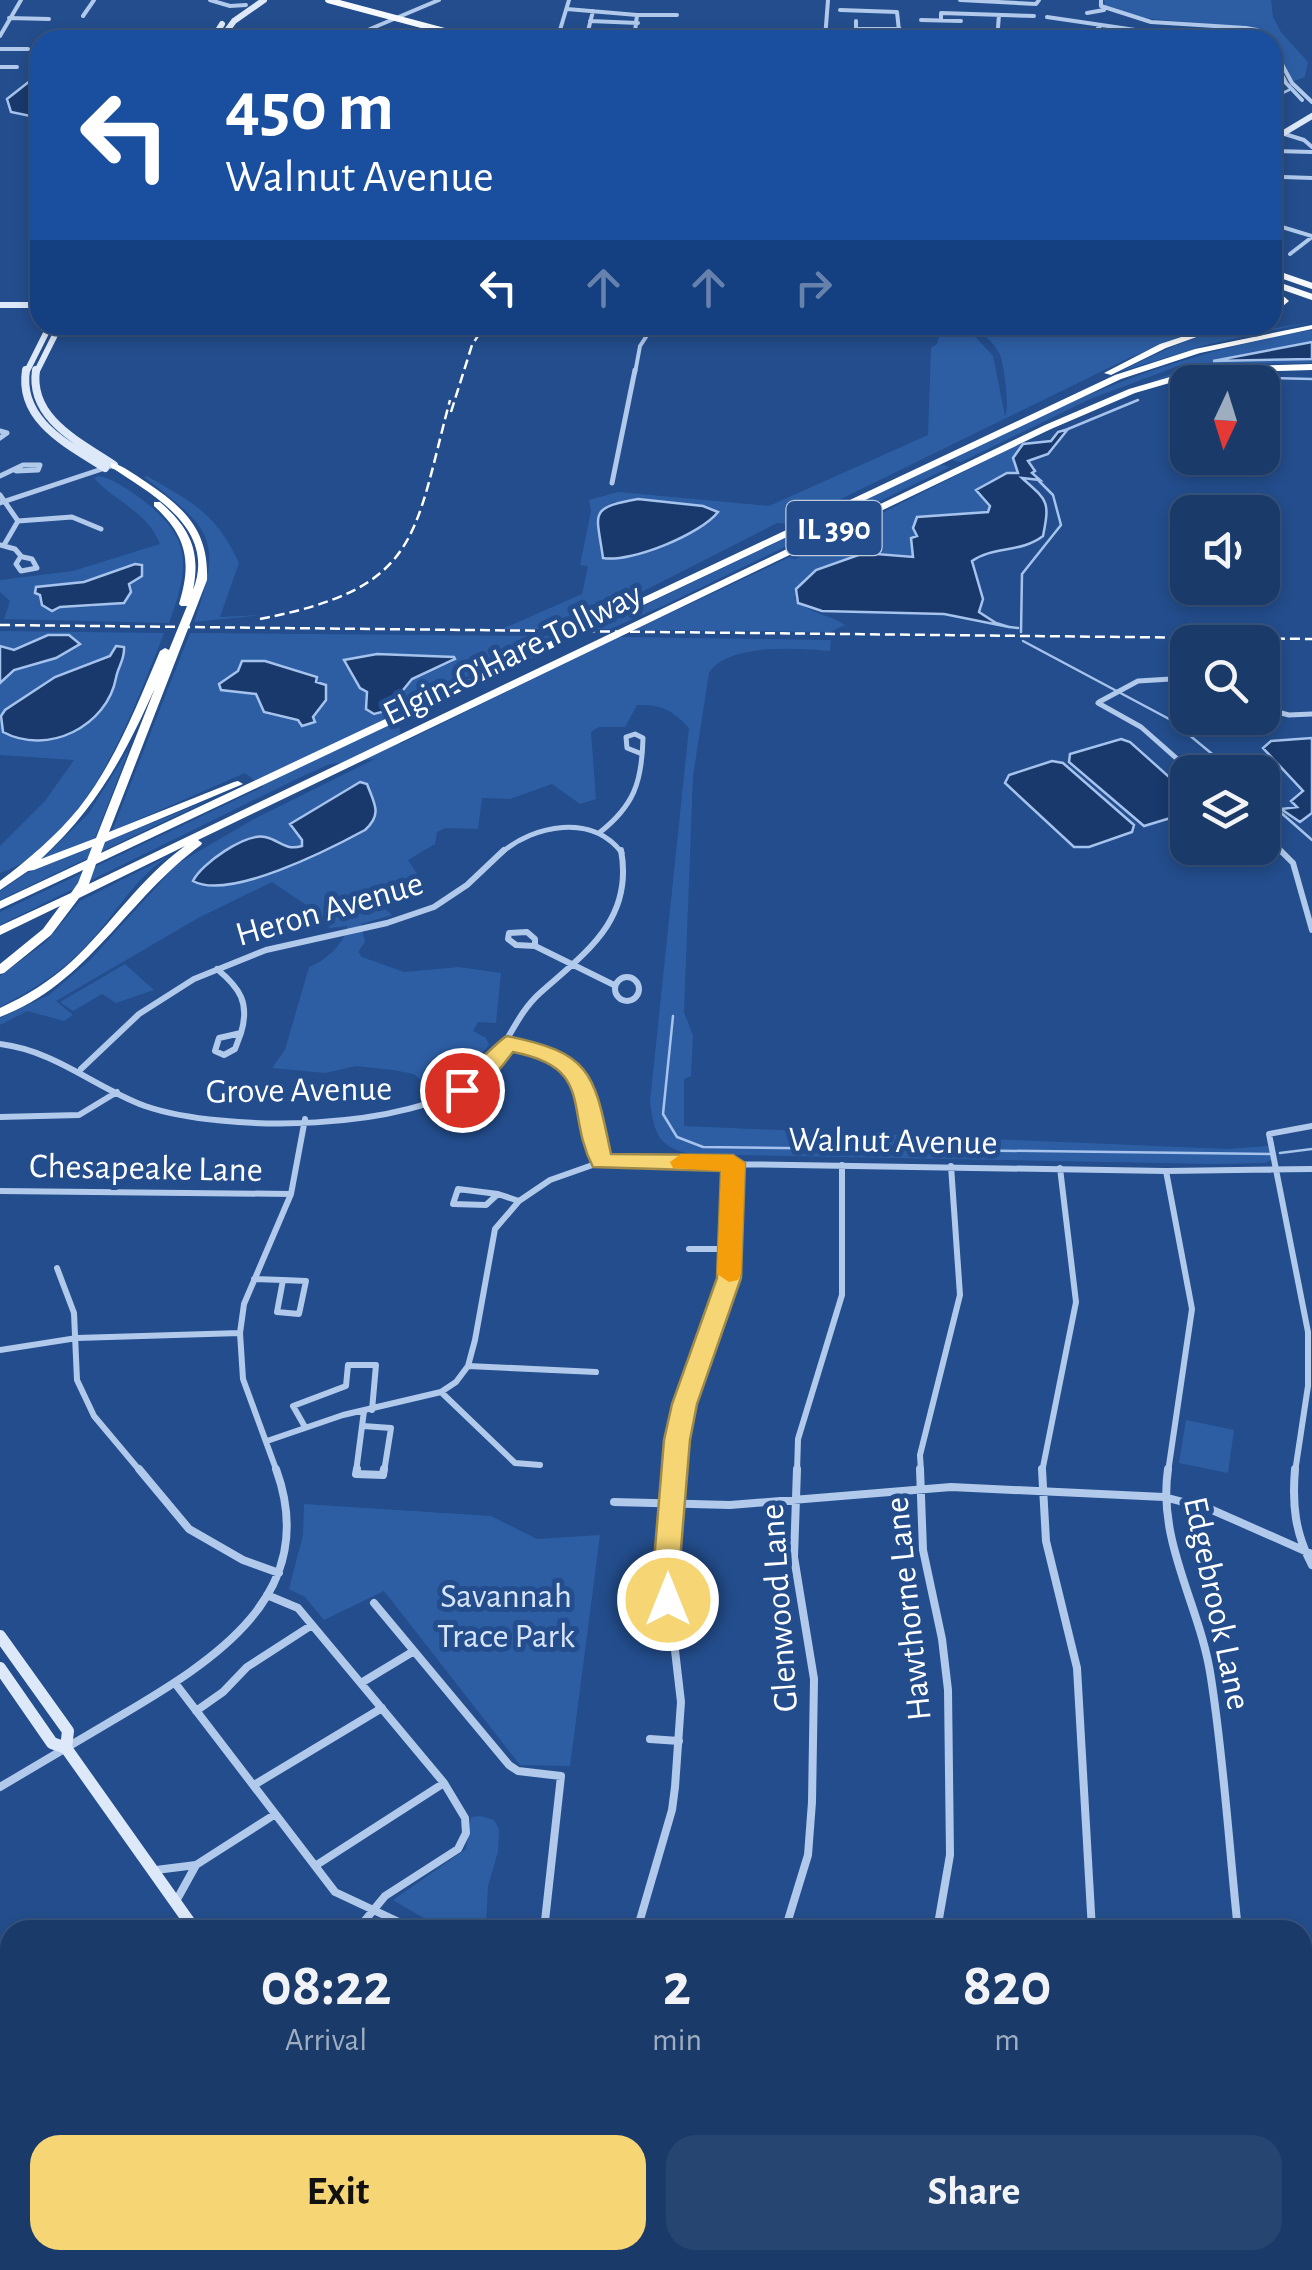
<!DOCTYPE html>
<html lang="en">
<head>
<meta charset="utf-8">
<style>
	body { margin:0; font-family:"Alegreya Sans",sans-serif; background:#274571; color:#f1f3f6; height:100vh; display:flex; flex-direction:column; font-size:38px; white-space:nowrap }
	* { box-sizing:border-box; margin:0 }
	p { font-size:32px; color:#9fadc0 }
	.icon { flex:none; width:55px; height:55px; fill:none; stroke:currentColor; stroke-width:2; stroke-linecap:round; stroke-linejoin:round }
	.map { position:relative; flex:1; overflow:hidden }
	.details { position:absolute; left:0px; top:1920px; width:1312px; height:350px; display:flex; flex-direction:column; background:#1a3a69; border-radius:30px 30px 0 0; box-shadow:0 5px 15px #0003,0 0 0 2px #38547d }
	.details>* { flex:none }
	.banner { position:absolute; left:30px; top:30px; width:1252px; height:305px; border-radius:30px; box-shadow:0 5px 15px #0003,0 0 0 2px #38547d; background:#1a4fa0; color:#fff; overflow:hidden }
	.needle { width:65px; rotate:184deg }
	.controls { position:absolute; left:1170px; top:365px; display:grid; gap:20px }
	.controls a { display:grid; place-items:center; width:110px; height:110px; border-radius:20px; background:#1a3a69; box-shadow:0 5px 15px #0003,0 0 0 2px #38547d; font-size:50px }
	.pin { position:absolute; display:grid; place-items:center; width:85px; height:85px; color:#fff; margin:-42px; border:5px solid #fff; border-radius:50%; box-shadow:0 2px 10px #0007 }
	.me { position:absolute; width:110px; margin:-55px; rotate:0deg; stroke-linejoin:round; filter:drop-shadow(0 0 8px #0008) }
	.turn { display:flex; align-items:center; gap:35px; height:210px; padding:0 30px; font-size:45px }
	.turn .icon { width:130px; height:130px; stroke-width:2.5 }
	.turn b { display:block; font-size:70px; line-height:85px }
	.lanes { display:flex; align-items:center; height:95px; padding:0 30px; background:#0003; justify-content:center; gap:50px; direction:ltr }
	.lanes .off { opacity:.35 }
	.eta { display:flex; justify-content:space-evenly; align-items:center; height:170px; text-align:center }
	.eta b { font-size:60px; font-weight:700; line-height:70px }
	.cta { display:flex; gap:20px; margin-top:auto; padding:20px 30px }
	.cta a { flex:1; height:115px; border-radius:30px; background:#f6d674; color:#111; font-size:40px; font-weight:700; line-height:115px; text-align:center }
	.cta a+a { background:#274571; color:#f1f3f6 }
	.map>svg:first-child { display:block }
	.green { fill:#2d5ea4; fill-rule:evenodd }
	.water { fill:#19396c; stroke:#a5c3ec; stroke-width:2.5 }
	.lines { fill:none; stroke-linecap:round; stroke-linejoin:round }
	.stream { stroke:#a5c3ec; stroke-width:2.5 }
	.street-far3 { stroke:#b1c9eb; stroke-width:4 }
	.street-far2 { stroke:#b1c9eb; stroke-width:5 }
	.street-far1 { stroke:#b1c9eb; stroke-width:6 }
	.street { stroke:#b1c9eb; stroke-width:8 }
	.secondary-far2 { stroke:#dde8f9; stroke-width:6 }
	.secondary-far1 { stroke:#dde8f9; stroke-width:8 }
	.secondary { stroke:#dde8f9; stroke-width:12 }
	.primary { stroke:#f6f9fe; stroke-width:6 }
	.highway { fill:#fff; fill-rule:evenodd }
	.rail { stroke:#fff; stroke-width:2.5; stroke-dasharray:10 5; stroke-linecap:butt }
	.route { fill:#f6d674; stroke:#a08b4b; stroke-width:2.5 }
	.slow { fill:#f59e0b }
	.labels { text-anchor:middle; stroke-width:10; stroke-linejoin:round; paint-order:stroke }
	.shield { fill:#234d8c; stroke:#bdcadc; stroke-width:2.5 }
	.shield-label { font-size:32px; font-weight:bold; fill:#fff }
	.street-label { font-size:35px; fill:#fff; stroke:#234d8c }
	.park-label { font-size:35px; fill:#d6e4f8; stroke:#234d8c }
</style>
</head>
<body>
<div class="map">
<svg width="1312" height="2270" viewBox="0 0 1312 2270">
	<rect width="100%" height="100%" fill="#234d8c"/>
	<path class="green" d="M1104,0h167l2,17 8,15 27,30 -3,15 -13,5 -20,-42 -13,-10 -125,-13 -28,-9z
		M1312,322l-102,22 -91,28c47,-23 94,-47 147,-47l-5,1 2,4z
		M941,325h24l28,31 12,60c5,-9 -1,-51 -5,-61 -4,-10 -19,-24 -27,-30h240l-82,32 -341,167 -13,-1 -208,106h-67l80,-35 6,-28 -8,-1 11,-54 -2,-11 29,-8 151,14 159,-71 3,-87 6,-4zM647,499l71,13c-17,22 -91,52 -117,43l2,-9 -4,-21 13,-23z
		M1312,330v12l-96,20 96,-3v4l-93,1 -71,18 41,-14 -5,-4 -94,35 -129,63 -9,-2c21,-15 50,-25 75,-37 92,-45 183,-76 285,-93z
		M1019,444h4l-10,14 5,15h-11l-27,23 11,14 -74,8 -4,39 -50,-4 -69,44c11,16 37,18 51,28l-15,7 -196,-2 156,-73 5,2 61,-29 -2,-3z
		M940,464l10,3 -287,139 -53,23h-15z
		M99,476c15,3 28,13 41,22 53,40 50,67 29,125l-165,-4 6,-18 -10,-9v-12l73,-9 87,-27c-14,-34 -44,-41 -66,-66zM132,567l3,12 -42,28 -33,1 -3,3 -17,-16 4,-8 40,-5z
		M147,476c46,27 69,37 92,87l-19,54 44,-2 -70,7c30,-84 17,-93 -50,-145z
		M0,631l164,2c-30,76 -78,212 -164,240v-27l45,-45 29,-41 -74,-5z
		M190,633l361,3 -152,73 1,35 219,-107 212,3 -1,11c-32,-3 -103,-8 -121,22l-16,103 -9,236 9,24 -2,40 -7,3v47l543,23 41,-3 5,13 -8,4 -54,1 -521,-10c-32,-7 -36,-21 -40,-52l39,-374c-15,-17 -28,-24 -52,-23l-12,22h-26l-8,5 5,67 -16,5 -28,-20 -42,15 -28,-1 -4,31 -33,-1 -8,4 -2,12 -27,16 12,18 -47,21 19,16 -31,9 4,18 -7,10 4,5 42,15 55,-5 42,6 -5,50 -18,-1 -5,9 13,7 3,7c-18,21 -30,36 -56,46l-19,-17 -21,-4 -37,-4 -31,7 -53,-5 13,-18 24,-83c16,-6 37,-24 38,-41l-17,2 -16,-18 -42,-28 -74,36 -142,83 17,14 -9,6 -37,-10 -27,14v-7l49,-23 41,-35 87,-96 77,-45 121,-60 -45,5 -25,11 -305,150v-13l263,-125 -18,-14 -133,58zM377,654l77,3 -1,5 -41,17 -26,32 -26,-23 -5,-13zM265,661l52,16 9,23 -24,26 -4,-6 -26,-5 -16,-21 -19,-5 -12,-10zM367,784l8,18 -10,28c-51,25 -107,58 -165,55 8,-25 42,-57 71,-46 13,5 16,11 31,7v-6l-12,-12 60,-42z
		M130,747l-35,91 -53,21 47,-46z
		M207,801l-207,99v-9l27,-18z
		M169,856c-38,24 -58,67 -91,98 -22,22 -50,38 -78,53v-31l46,-34 34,-41z
		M125,964l29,26 -38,13 -14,-9 -29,17 -13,-9z
		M1186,1420l48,10 -6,43 -49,-10z
		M304,1504l187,12 46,23 63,-4 -30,231 -50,-1 -136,-174 -60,29 -19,-23 -16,-8 14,-54z
		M480,1816l14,4 5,9 -1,23 -10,34 -2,39 -6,5h-36l-51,-30 73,-51 5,-32z"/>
	<path class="water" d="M40,73v45l-29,-6 -4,-13z
		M497,325h142l-5,7 -14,2 -123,-5z
		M1312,342v17l-99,2z
		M1068,429l-20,25 -20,7 7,10 -3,2 8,7 -18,-2c26,23 28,23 21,58 -22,17 -50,10 -71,25l11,38 -4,13 17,11 13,4 -65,-13 -122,-3 -24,-8 -2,-14 20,-19 48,-17 49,4 -2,-19 6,-2 -4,-8 4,-11 71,-5 2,-6 -14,-16 31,-17h11l-5,-15 10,-14 28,-3 7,-9z
		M638,499l65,7 15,6c-17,22 -87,51 -115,46 -6,-45 -16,-50 35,-59z
		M135,564l7,1v11l-13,8 2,8 -7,11 -64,4 -8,4 -10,-6 -2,-10 -5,-2 1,-6 48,-5z
		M48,635h21l11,9 -24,14 -42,12 -14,13v-37l14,4z
		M116,646l8,1c1,13 -6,19 -8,31 -9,48 -68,78 -113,54l-2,-16 4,-6 50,-33 55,-21z
		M377,654l77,3 1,2 -43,20 -26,32 -12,3 -8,-5 1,-17 -7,-4 -16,-28z
		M242,661h23l52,16 -1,5 10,3v15l-13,17 2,5 -13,4 -4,-6 -34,-8 -8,-18 -35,-4 -2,-6 19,-13z
		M1312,738v75l-12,9 -19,-13 16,-2 -6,-6 12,-10 -40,-43 8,-7z
		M1121,739l9,3 57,51v20l-43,13 -75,-64 1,-8z
		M1052,761l11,2 71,62 -2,7 -43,15h-15l-69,-64 4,-8z
		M360,782l7,2c7,19 16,30 -2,46 -35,19 -136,71 -172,51 8,-17 52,-48 72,-44 15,3 19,14 37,9v-6l-12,-16z"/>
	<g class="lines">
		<path class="stream" d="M1272,98l17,-8
			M1220,377l92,2
			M1068,429l70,-29
			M1009,627l9,1
			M1021,632l1,-58 39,-49 -8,-30 -14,-14
			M1023,641l148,79 63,52
			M1262,796l50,44
			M673,1016l-10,98 14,23 26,10 567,7
			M1280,1153l32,-4"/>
		<path class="street-far3" d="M210,0l20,6 16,-1
			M960,0l76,4 3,-4
			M1101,0v6l50,16 95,6 11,2 10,10
			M567,9l70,6 -3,25
			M840,10l57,2 3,28
			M593,11l-5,20 47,5
			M1087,13l17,-3
			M637,15h40
			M83,16l11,-16
			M1047,17l102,15 -4,8
			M9,18l40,1
			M921,20l40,1
			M941,20v-7l93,3
			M590,21l48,2
			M856,21v13
			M856,29h44
			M998,32l34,2
			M0,36l21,-36
			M1046,36l28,4
			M825,38l101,2
			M558,39l15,1
			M825,39l3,-39
			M344,40l95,-40
			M557,40l12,-40
			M997,40l2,-25
			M1088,40l12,-14
			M1192,40v-4l44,4
			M1272,46l20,37 20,19
			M0,49h28
			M1272,56l14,27 16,17
			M0,67h17
			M1275,131l29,9 8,7
			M1275,151l37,1
			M1283,177l29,1
			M1272,209l7,-5
			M1272,224l40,12
			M1290,254l22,-17
			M635,373l5,-27 14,-21"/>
		<path class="street-far2" d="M0,431l7,2 -7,5
			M0,476l23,-11h17l-2,5 -22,1
			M612,483l23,-113
			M0,495l18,26 -14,24
			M0,503l114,-38
			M18,521l54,-4 29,12
			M0,545l15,4 6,7 -5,8 5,7 16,-3 -5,-9 -9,-2
			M1099,702l39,-21 50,-3
			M1098,703l43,24 51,45
			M1262,708l27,7 23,-1
			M1262,832l21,21
			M599,833c35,-27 43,-51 44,-95l-8,-4 -9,3 1,11 15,6
			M501,853c33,-28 91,-40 121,0"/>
		<path class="street-far1" d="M1280,850l13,13 19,67
			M527,932l8,7v7l-19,-1 -8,-6 1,-6z
			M535,946l79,39
			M217,969c23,19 33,34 24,64
			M615 989a12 12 0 1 1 24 0a12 12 0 1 1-24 0Z
			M241,1033l-6,16 -11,6 -9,-4 4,-13z
			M507,1043c77,19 79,47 94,119
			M0,1044c56,7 94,43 145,62 78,27 267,26 332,-28 28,-23 36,-61 63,-85 45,-40 94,-73 81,-143
			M81,1069l58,-55 55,-35 72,-29 121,-27 47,-16 33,-22 37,-35
			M0,1117l79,-2 38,-23
			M1166,1171l26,138 -24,163
			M458,1189l40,5 -12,11 -33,-1z
			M0,1191l291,3
			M498,1194l21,7
			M689,1249h43
			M57,1268l17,45 3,67 17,36 47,56
			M254,1279l29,1
			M283,1280l23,1 -7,33 -22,-2z
			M0,1350l77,-12 163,-5
			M468,1366l128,6
			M441,1392l74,71 25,2
			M363,1426l28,2 -7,44
			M305,1427l-12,-21 53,-20 2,-21h28l-4,45
			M267,1441l76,-26 98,-23 15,-10 12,-16 7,-26 20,-111 24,-28 31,-21 51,-18 565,9 146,-2
			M277,1472l-34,-93 -3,-46 4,-29 47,-110 14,-75
			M356,1472l8,-61
			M674,1472l10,-69 45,-125 4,-115
			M797,1472l1,-33 44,-144v-130
			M921,1472l-1,-17 40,-160 -9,-129
			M1042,1472l34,-170 -16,-134
			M1295,1472l13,-86v-54l-39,-198 43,-8"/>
		<path class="street" d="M139,1469l50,60 54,31 36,13
			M357,1469l-1,5 27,1 1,-6
			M920,1469l3,81 19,89 6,51 2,165 -13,75
			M1042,1469l4,72 31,127 15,262
			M1168,1469c-11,74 33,138 43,209 13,83 18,168 27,252
			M1295,1469c-3,36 0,64 17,96
			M614,1502l116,3 221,-18 213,10 46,12 102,45
			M267,1595l31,13 146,175 21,35 1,15 -8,16 -73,47 -28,34
			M374,1603l135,162 9,6 43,5 -17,154
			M175,1683l160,209 81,38
			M361,1683l53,-32
			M196,1711l27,-19 24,-25 65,-42
			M650,1739l29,2
			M254,1785l128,-77
			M0,1787c40,-24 80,-47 120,-71 93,-55 202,-121 156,-247
			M315,1866l129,-83
			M156,1870l40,-5 78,-50
			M175,1903l21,-38
			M637,1930l35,-120 3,-23 6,-85 -15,-129 9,-104
			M785,1930l23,-75 4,-53 2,-123 -20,-122 3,-88
			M843,2260v10
			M862,2260v10
			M958,2260v10
			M1114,2260l37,10
			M159,2270l2,-10
			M384,2270l1,-10
			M475,2270l1,-10"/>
		<path class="secondary-far2" d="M212,40l10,-16
			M220,40l14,-19 30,-21
			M1272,140l40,-24
			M0,305h40
			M26,373l24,-48
			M36,373l24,-48"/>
		<path class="secondary-far1" d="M26,370c-8,51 43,75 79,98
			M36,370c-7,49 44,72 78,95"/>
		<path class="secondary" d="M0,1636l68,95 -2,17
			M0,1668l52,75 14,5 129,182
			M0,2088h10
			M1302,2199l10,3"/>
		<path class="primary" d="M328,0l150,40
			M1272,272l40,14
			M1272,283l40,14"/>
		<path class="highway" d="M1272,286l17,15 -17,14v-7l8,-7 -8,-8z
			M1218,325h12l-64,23 -55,27 -7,-2 56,-29z
			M1312,325v4l-112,24 -79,26 -1025,485 -7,20 956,-459 84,-36 75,-22 108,-3v6l-108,3 -69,20 -84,36 -853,411 4,3 -1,2c-72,52 -114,140 -201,172v-9c26,-12 50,-27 71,-46 40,-37 69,-84 114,-116l-106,52 -28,37 -47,38 -4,1v-10l43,-35 17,-23 -60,29v-9l71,-33 7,-10 5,-13 -83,39v-8l87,-41 5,-13 -58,23 -6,1 -28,19v-9c29,-22 56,-45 79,-73 36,-46 58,-103 81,-157l5,-3 4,2 18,-44h-6l-2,-2c13,-42 8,-68 -25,-98v-4h6c30,26 41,49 33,88 24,-61 -40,-95 -82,-123v-4c12,2 24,12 35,19 39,26 63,49 61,98l-98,252 125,-50 4,-1 5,3 -138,58 -4,11 1014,-478 80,-26zM155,688l-59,150 -55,21c55,-51 83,-102 114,-171z"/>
		<path class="rail" d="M451,412l21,-67 13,-20
			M260,619c160,-31 153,-80 190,-219
			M0,625l1312,14"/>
	</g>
	<path class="route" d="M507,1036c86,17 87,38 104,118l122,1 12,8 -4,115 -44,126 -7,36 -11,133 2,27 -4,8 -9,3 -10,-3 -5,-35 11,-133 8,-36 45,-126 4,-107 -128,-4c-29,-56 3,-99 -80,-115 -13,17 -35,49 -59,43l-3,-5c6,-8 50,-52 56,-54z"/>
	<path class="slow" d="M681,1154l52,1 12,8 -4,111 -3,6 -9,2 -12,-8 4,-103 -48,-3 -3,-6z"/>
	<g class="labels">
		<rect class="shield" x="786.5" y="501" width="95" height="54" rx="8"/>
		<g class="shield-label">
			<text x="834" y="539">IL 390</text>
		</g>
		<g class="street-label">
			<text transform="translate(512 653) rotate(-26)" y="12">Elgin-O'Hare Tollway</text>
			<text transform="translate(329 908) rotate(-16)" y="12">Heron Avenue</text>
			<text transform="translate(299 1089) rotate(-1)" y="12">Grove Avenue</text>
			<text transform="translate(893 1140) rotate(1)" y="12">Walnut Avenue</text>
			<text transform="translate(146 1167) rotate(1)" y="12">Chesapeake Lane</text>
			<text transform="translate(1218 1603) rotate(78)" y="12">Edgebrook Lane</text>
			<text transform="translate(778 1608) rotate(-94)" y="12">Glenwood Lane</text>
			<text transform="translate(907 1609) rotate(-96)" y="12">Hawthorne Lane</text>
		</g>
		<g class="park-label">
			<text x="506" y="1607">Savannah<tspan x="506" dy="40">Trace Park</tspan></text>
		</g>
	</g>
</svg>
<div class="controls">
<a><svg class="needle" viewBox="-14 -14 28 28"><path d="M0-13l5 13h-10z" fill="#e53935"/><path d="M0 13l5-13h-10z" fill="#9fadc0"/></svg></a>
<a><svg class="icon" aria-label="sound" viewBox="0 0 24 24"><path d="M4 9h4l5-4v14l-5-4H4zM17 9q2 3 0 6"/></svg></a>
<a><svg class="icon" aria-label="search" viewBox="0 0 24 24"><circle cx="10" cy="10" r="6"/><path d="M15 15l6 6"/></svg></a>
<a><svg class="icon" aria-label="layers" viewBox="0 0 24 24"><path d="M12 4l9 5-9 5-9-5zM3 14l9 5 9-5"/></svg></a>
</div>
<div class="pin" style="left:462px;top:1090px;background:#d93025"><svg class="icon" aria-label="arrive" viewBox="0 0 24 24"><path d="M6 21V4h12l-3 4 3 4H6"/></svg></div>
<svg class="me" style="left:668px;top:1600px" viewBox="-20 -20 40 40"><circle r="17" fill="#f6d674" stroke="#fff" stroke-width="3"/><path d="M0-11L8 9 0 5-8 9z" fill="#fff"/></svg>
<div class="banner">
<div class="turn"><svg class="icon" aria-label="left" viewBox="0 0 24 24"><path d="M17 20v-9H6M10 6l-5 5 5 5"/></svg><div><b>450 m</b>Walnut Avenue</div></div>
<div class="lanes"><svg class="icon" aria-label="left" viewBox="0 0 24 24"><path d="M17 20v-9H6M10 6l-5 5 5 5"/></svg><svg class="icon off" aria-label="ahead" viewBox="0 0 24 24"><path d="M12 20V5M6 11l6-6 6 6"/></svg><svg class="icon off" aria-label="ahead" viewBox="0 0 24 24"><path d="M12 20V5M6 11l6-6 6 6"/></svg><svg class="icon off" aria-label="right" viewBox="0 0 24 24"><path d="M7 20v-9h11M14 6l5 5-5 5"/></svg></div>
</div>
<section class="details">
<div class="eta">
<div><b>08:22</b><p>Arrival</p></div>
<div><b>2</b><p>min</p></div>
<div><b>820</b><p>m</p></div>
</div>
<div class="cta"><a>Exit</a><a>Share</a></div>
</section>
</div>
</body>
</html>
